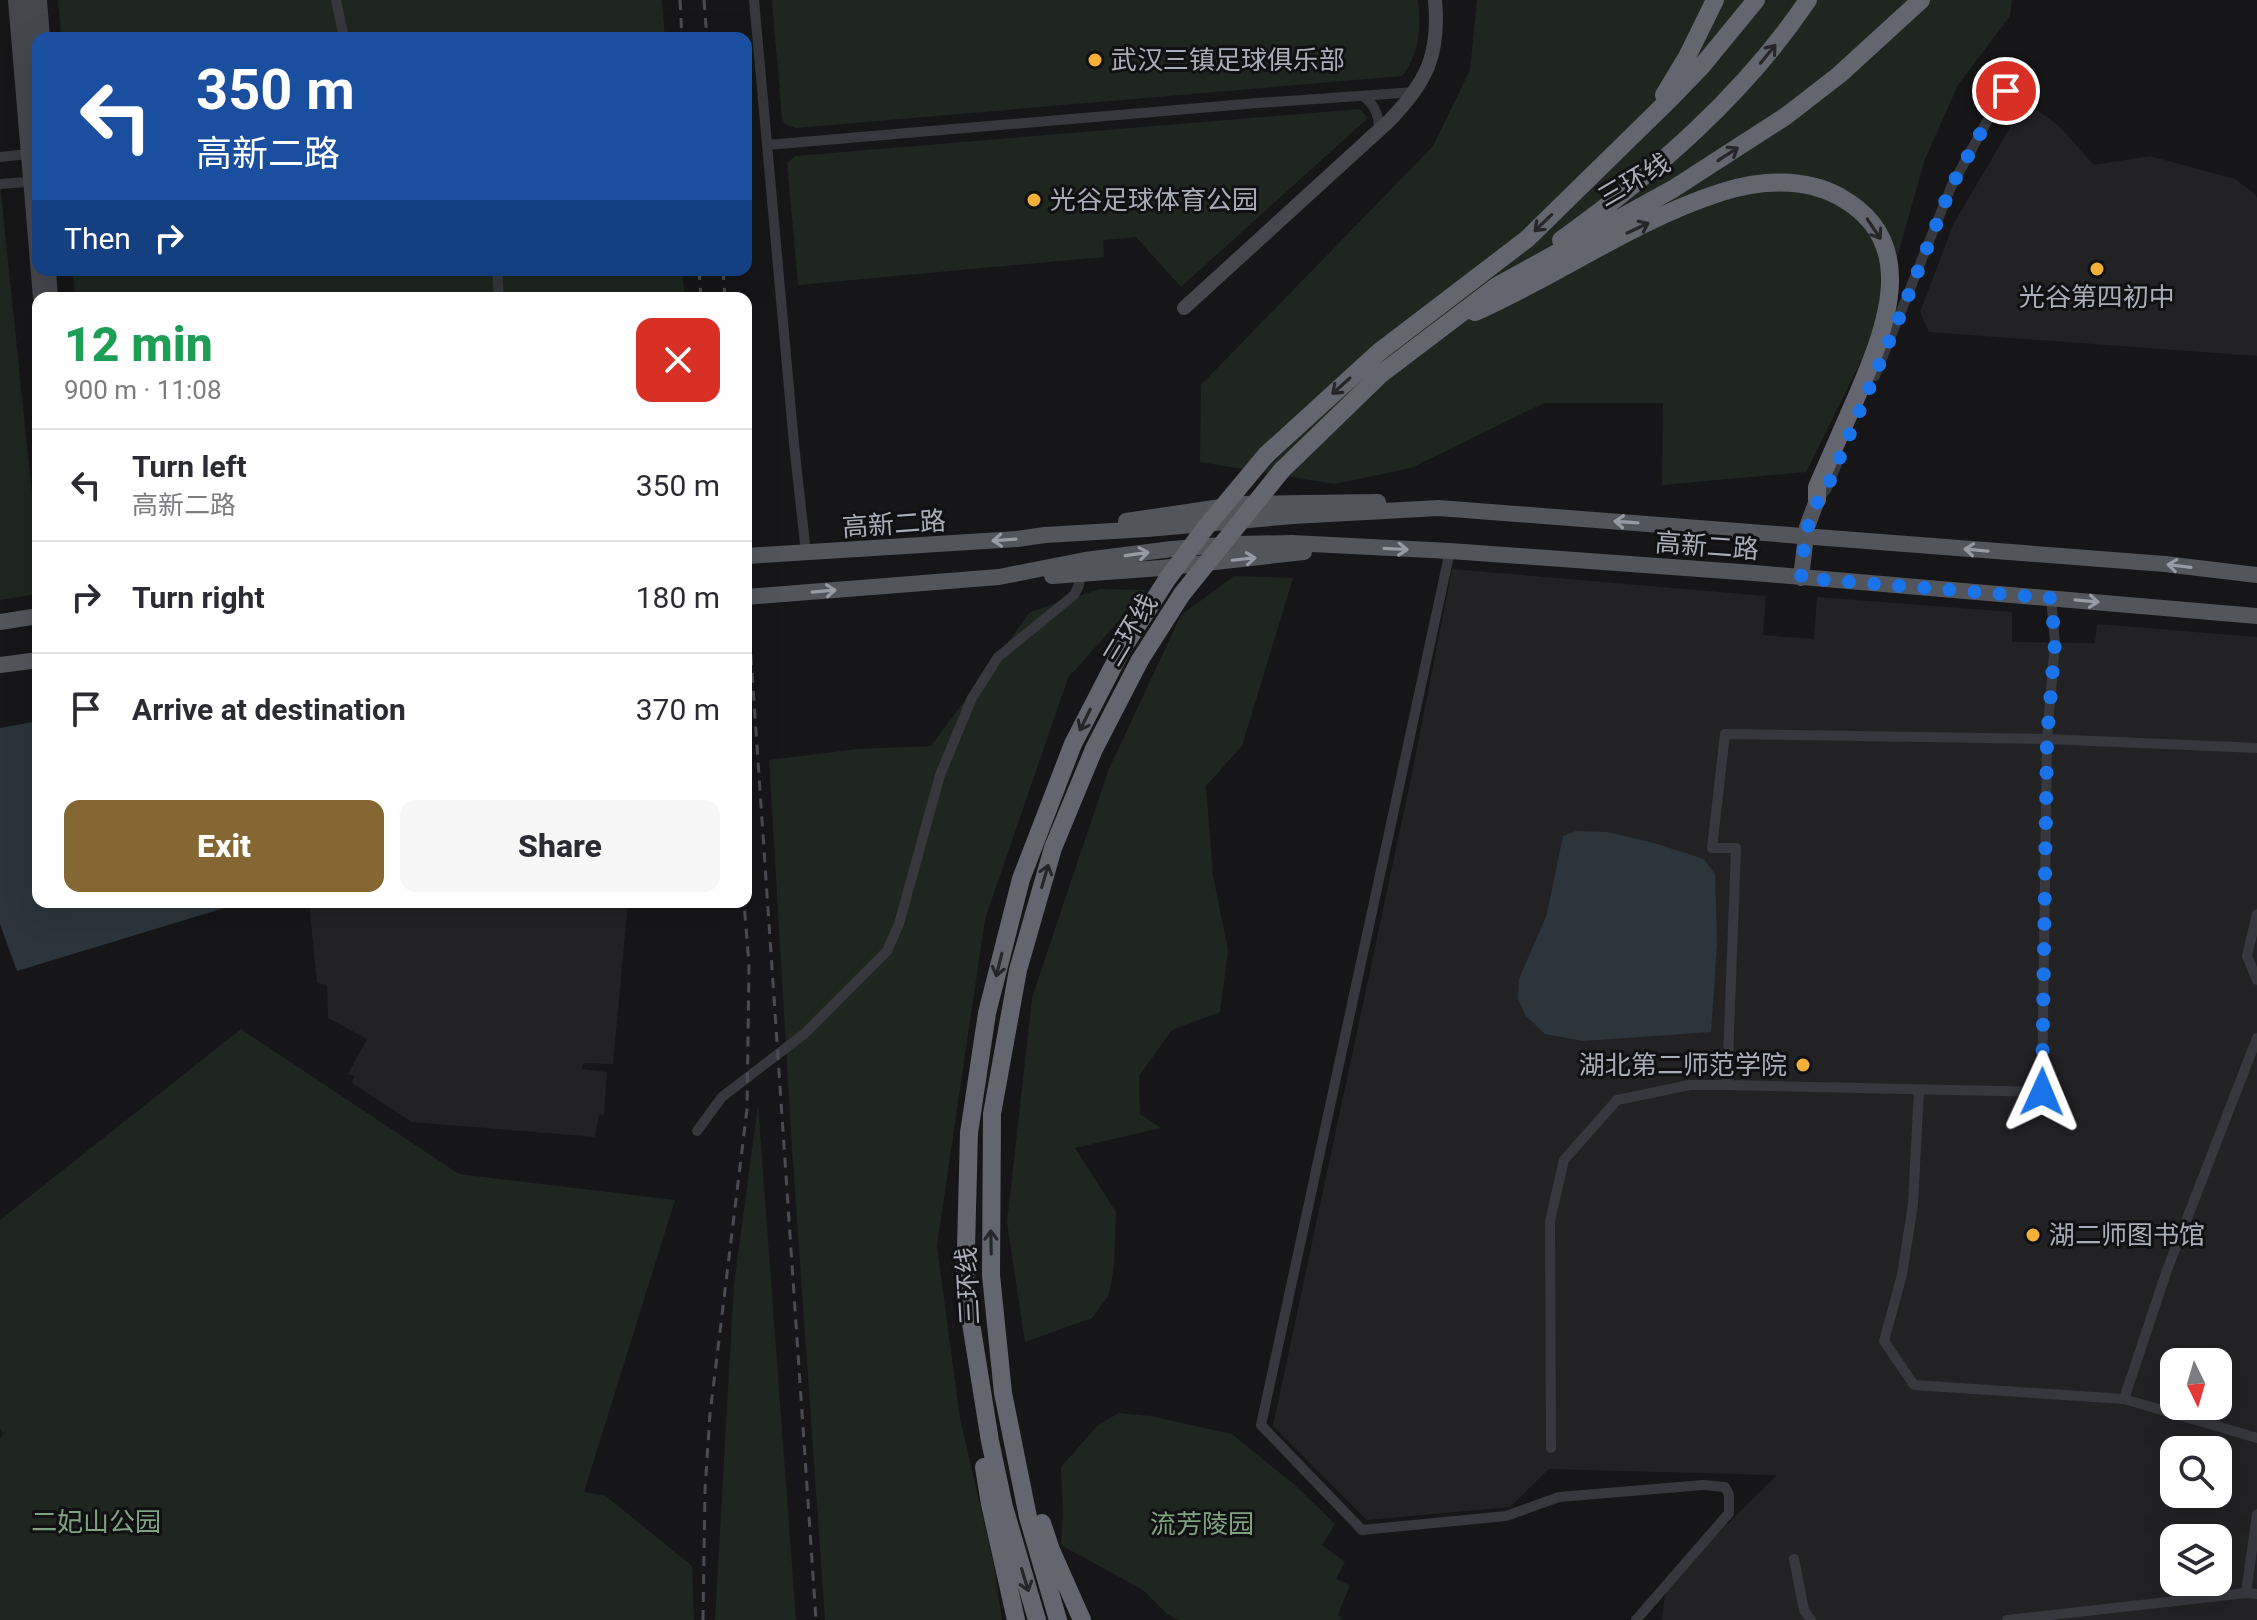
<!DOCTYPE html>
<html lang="en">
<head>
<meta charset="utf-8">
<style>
	body { margin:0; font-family:Roboto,"Noto Sans SC",sans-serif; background:#f7f7f7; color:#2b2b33; height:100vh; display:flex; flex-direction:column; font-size:30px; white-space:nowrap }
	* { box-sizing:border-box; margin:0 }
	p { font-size:26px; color:#7c7c81 }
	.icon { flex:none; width:44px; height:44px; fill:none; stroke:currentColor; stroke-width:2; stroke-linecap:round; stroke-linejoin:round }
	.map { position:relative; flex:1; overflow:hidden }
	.sheet { position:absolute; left:32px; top:292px; width:720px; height:616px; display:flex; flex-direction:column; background:#fff; border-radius:16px; box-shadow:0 8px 32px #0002 }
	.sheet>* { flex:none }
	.banner { position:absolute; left:32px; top:32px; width:720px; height:244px; border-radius:16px; box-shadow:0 8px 32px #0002; background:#1a4fa0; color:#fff; overflow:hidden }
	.needle { width:52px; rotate:175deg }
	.buttons { position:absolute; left:2160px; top:1348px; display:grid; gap:16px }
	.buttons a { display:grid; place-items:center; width:72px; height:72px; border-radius:16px; background:#fff; box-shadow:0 8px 32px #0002; font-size:40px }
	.pin { position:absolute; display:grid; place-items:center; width:68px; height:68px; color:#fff; margin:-34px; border:4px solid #fff; border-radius:50%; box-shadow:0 2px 8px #0007 }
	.me { position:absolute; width:88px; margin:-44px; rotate:1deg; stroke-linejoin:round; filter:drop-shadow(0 0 6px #0008) }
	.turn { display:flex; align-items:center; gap:28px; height:168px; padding:0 32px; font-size:36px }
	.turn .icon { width:104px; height:104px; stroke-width:2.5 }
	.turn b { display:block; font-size:56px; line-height:68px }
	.then { display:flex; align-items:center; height:76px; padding:0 32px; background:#0003; gap:16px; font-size:30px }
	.round { display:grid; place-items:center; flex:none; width:84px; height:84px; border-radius:16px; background:#f7f7f7 }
	.overview { display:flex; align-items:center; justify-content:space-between; height:136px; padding:0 32px }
	h1 { font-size:48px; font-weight:800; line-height:60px; color:#1e9e55 }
	.button { display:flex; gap:16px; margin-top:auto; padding:16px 32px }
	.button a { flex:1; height:92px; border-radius:16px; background:#856733; color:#fff; font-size:32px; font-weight:800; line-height:92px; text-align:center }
	.button a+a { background:#f7f7f7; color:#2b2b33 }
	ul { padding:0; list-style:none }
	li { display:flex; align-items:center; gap:24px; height:112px; padding:0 32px; border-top:2px solid #e1e1e2 }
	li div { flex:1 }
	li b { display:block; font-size:30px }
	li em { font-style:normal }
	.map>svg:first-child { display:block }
	.built { fill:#222225; fill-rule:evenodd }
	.green { fill:#1e261f }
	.water { fill:#2c353c }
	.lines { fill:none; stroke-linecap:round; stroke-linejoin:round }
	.street { stroke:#37383d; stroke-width:10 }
	.secondary { stroke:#45474d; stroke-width:14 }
	.primary { stroke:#53555c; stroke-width:16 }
	.highway { stroke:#63666e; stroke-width:18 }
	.rail { stroke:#4a4c52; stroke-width:3; stroke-dasharray:10 8; stroke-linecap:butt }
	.highway-bridge { stroke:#63666e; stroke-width:18 }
	.oneway { stroke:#26262a }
	.oneway2 { stroke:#979ba6 }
	.route { stroke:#1a73e8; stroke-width:14; stroke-dasharray:0 25.2 }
	.poi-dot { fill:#f2b134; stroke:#111113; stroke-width:3 }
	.labels { text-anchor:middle; stroke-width:6; stroke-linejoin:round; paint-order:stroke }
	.poi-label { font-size:26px; fill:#a8adb8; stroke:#111113; text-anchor:start }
	.street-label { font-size:26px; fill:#a8adb8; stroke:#111113 }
	.park-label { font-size:26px; fill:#7fa381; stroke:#111113 }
</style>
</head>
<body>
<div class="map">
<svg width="2257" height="1620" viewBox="0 0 2257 1620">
	<rect width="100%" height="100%" fill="#161618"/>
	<path class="built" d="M2025,102l33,23 36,40 56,-9 85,23 20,15 2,4v158l-328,-24 -9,-20 33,-87z
		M1452,569l314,27 -3,39 51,4 3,-42 195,15v30l83,1 2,-19 160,13v983h-595l4,-36 111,-109 -228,-6 -39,38 -143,13 -94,-94 140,-657zM2174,1362h44v44h-44zM2174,1450h44v44h-44zM2174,1538h44v44h-44z
		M309,902h319l-15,162 -29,-1 -2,6 25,3 -3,42 -5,1 -4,22 -183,-15 -60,-39 2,-7 -6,-2 19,-35 -39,-21 -1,-33 -10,-2z"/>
	<path class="green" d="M58,0h604l3,38h-604z
		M772,0h646c3,28 2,53 -16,76l-606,52 -11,-4 -3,-5z
		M1477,0h535l-2,16 -52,69 -33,74 -49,172 -70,141 -144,13 1,-82h-119l-133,65 -76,16 -135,-22 1,-77 232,-239 37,-76z
		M1360,109l8,9 -187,169 -45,-50 -33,3 1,17 -306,28 -11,-122 8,-7z
		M0,183l38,369v42l-38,6z
		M73,270h609l3,28h-610z
		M1234,576l59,2 -51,168 -36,40 7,90 15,74 -8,62 -48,18 -33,46 1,38 21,14 -86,20 41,64 -2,54 -5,29 -17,23 -67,24 -18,-120 25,-224 76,-227 73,-156z
		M1100,589l46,1 -78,88 -83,241 -48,327 23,172 34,148 8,54h-177l-33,-472 -23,-388 89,-11 73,-3 99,-134z
		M241,1029l218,145 216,26 -91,292 22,4 86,70 2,54h-694v-182l3,-4 -3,-6v-208z
		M758,1105l38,515h-81l19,-336z
		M1119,1413l32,3 81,18 65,53 38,37 -13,21 23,17 -9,17 14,6 -12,30 5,5h-165l-11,-6 -24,-24 -82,-45 2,-33 -2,-45 37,-42z"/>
	<path class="water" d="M38,721v181h206l-227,69 -17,-47v-196z
		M1576,831l31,1 47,11 50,16 11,15 2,70 -6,88 -128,9 -38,-7 -20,-19 -7,-17 1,-19 28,-65 16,-78z"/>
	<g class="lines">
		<path class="street" d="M336,0l8,38
			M754,0l40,444 12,109
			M1363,96c12,9 16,19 16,34
			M767,145l491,-42 157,-11
			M0,157l38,-4
			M0,184l38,-3
			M497,270l2,28
			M1875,376l76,-189 40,-73 31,-45
			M1818,499l8,-9 11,-26
			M1450,551l-189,874 101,105 144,-14 53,-19 144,-12 22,2 4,8v18l-93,107
			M2051,598l4,45 -8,96 -5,353 -315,-7 9,-237h-24l13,-114 322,5 210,9
			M2257,914l-10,42 10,24
			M2257,1038l-90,232 -43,129 133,39
			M1919,1090l-6,114 -11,71 -18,66 30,44 210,14
			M697,1131l25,-34 82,-63 83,-83 12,-27 41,-149 32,-77 26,-41 76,-62 5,-10 1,-12
			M1551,1448l-1,-227 14,-61 53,-60 73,-15h37
			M2257,1514l-11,79 11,1
			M1794,1559l10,51 7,10
			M2007,1620l239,-27"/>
		<path class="secondary" d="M15,0l25,298
			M27,0l11,136
			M40,0l3,38
			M49,270l2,28
			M1184,308l205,-187c38,-39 51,-67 46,-121"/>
		<path class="primary" d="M1126,521l115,-17 137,-2
			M746,556l271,-17 28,-4 102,-6 146,-13 146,-8 726,56 92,11
			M1052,576l109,-8 143,-16
			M1801,578l6,-51 10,-27
			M746,597l253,-20 86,-17 87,-11 63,-5 57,-1 158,8 304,22 503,43
			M0,622l38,-6
			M0,665l38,-5"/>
		<path class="highway" d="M1664,95l23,-38 28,-57
			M1561,240c93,-67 183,-145 247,-240
			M1475,312c84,-37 159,-92 247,-120 37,-12 83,-15 118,5 83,46 44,135 16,201 -13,30 -26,59 -39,89v13
			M1266,455l113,-103 148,-113 145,-142 29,-30 55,-67
			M1282,470l99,-96 116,-88 176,-97 113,-73 53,-41 82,-75
			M984,1467l6,37 26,116
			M1042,1523l9,27 31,70
			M1037,1620l-33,-113 -14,-66 -25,-155 4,-153 18,-120 34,-134 52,-135 48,-93
			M1058,1620l-30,-103 -25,-124 -12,-118 1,-161 26,-144 35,-122 41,-99 46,-89"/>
		<path class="rail" d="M680,0l2,38
			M704,0l3,38
			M699,270l2,28
			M723,270l2,28
			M746,583l70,1037
			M703,1620l2,-130 5,-76 37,-305 2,-144 -5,-63"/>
		<path class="highway-bridge" d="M1121,651l47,-73 38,-51 60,-72
			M1140,660l42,-66 100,-124"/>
	</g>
	<defs><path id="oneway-shaft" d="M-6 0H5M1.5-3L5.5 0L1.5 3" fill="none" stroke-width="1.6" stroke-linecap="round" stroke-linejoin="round" transform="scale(2)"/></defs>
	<g class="oneway">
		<use href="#oneway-shaft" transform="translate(1768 54) rotate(-51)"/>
		<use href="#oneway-shaft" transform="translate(1728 154) rotate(-33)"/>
		<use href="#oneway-shaft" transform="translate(1543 223) rotate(136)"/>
		<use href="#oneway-shaft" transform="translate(1638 228) rotate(-25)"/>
		<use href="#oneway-shaft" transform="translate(1874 229) rotate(56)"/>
		<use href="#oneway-shaft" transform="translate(1341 386) rotate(138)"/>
		<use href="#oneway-shaft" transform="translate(1085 720) rotate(116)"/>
		<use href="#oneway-shaft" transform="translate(1045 876) rotate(-74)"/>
		<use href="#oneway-shaft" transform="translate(999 965) rotate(104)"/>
		<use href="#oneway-shaft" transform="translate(991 1242) rotate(-91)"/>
		<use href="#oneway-shaft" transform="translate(1025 1580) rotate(73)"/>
	</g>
	<g class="oneway2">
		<use href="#oneway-shaft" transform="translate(1626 522) rotate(-176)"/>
		<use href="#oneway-shaft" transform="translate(1004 540) rotate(176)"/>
		<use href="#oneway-shaft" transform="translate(1396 549) rotate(3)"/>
		<use href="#oneway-shaft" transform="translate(1976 550) rotate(-175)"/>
		<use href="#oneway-shaft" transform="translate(1137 554) rotate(-8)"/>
		<use href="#oneway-shaft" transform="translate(1244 559) rotate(-6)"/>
		<use href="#oneway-shaft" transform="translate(2179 566) rotate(-173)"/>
		<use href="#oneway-shaft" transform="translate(824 591) rotate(-5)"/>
		<use href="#oneway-shaft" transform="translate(2087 601) rotate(5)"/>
	</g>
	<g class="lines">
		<path class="route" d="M2006,91l-15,23 -40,73 -46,117 -79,186c-21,25 -22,56 -25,88l250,20 4,45 -8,96 -5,353"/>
	</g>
	<g class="poi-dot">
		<circle cx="1095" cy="60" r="8"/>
		<circle cx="1034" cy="200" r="8"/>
		<circle cx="2097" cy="269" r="8"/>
		<circle cx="1803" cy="1065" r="8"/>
		<circle cx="2033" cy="1235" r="8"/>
	</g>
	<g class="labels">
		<g class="poi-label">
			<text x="1111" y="69">武汉三镇足球俱乐部</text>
			<text x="1050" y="209">光谷足球体育公园</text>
			<text x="2097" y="306" text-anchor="middle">光谷第四初中</text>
			<text x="1787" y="1074" text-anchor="end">湖北第二师范学院</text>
			<text x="2049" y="1244">湖二师图书馆</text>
		</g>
		<g class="street-label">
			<text transform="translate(1634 180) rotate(-30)" y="9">三环线</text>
			<text transform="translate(894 524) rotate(-4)" y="9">高新二路</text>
			<text transform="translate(1707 546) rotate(4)" y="9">高新二路</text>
			<text transform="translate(1130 630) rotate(-59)" y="9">三环线</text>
			<text transform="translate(968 1286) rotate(-93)" y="9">三环线</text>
		</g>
		<g class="park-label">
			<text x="96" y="1531">二妃山公园</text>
			<text x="1202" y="1533">流芳陵园</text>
		</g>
	</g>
</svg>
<div class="buttons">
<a><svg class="needle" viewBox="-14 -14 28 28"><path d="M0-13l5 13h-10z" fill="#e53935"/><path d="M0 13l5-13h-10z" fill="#7c7c81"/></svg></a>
<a><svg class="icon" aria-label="search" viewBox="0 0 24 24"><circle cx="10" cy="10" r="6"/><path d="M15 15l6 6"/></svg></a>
<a><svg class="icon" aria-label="layers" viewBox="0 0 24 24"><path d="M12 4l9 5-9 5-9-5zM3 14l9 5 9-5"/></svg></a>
</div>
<div class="pin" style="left:2006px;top:91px;background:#d93025"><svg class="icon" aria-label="arrive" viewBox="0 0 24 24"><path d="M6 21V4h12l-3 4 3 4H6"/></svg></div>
<svg class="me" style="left:2042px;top:1092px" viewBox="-20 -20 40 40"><path d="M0-17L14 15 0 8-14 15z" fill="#1a73e8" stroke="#fff" stroke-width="4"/></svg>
<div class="banner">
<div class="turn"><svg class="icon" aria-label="left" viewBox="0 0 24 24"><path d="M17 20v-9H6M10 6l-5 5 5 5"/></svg><div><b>350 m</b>高新二路</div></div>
<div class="then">Then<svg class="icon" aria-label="right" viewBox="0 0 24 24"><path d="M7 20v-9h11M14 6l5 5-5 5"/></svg></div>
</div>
<section class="sheet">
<div class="overview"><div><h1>12 min</h1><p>900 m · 11:08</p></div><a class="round" style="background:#d93025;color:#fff"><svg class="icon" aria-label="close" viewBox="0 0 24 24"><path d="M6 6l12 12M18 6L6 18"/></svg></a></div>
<ul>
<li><svg class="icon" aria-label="left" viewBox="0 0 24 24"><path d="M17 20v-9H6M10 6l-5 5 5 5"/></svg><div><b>Turn left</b><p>高新二路</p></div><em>350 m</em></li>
<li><svg class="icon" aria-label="right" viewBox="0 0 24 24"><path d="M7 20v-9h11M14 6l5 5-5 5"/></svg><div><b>Turn right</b></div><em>180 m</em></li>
<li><svg class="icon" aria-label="arrive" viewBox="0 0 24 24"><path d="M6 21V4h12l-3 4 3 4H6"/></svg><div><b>Arrive at destination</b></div><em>370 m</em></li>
</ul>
<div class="button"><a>Exit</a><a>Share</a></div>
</section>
</div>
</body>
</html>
